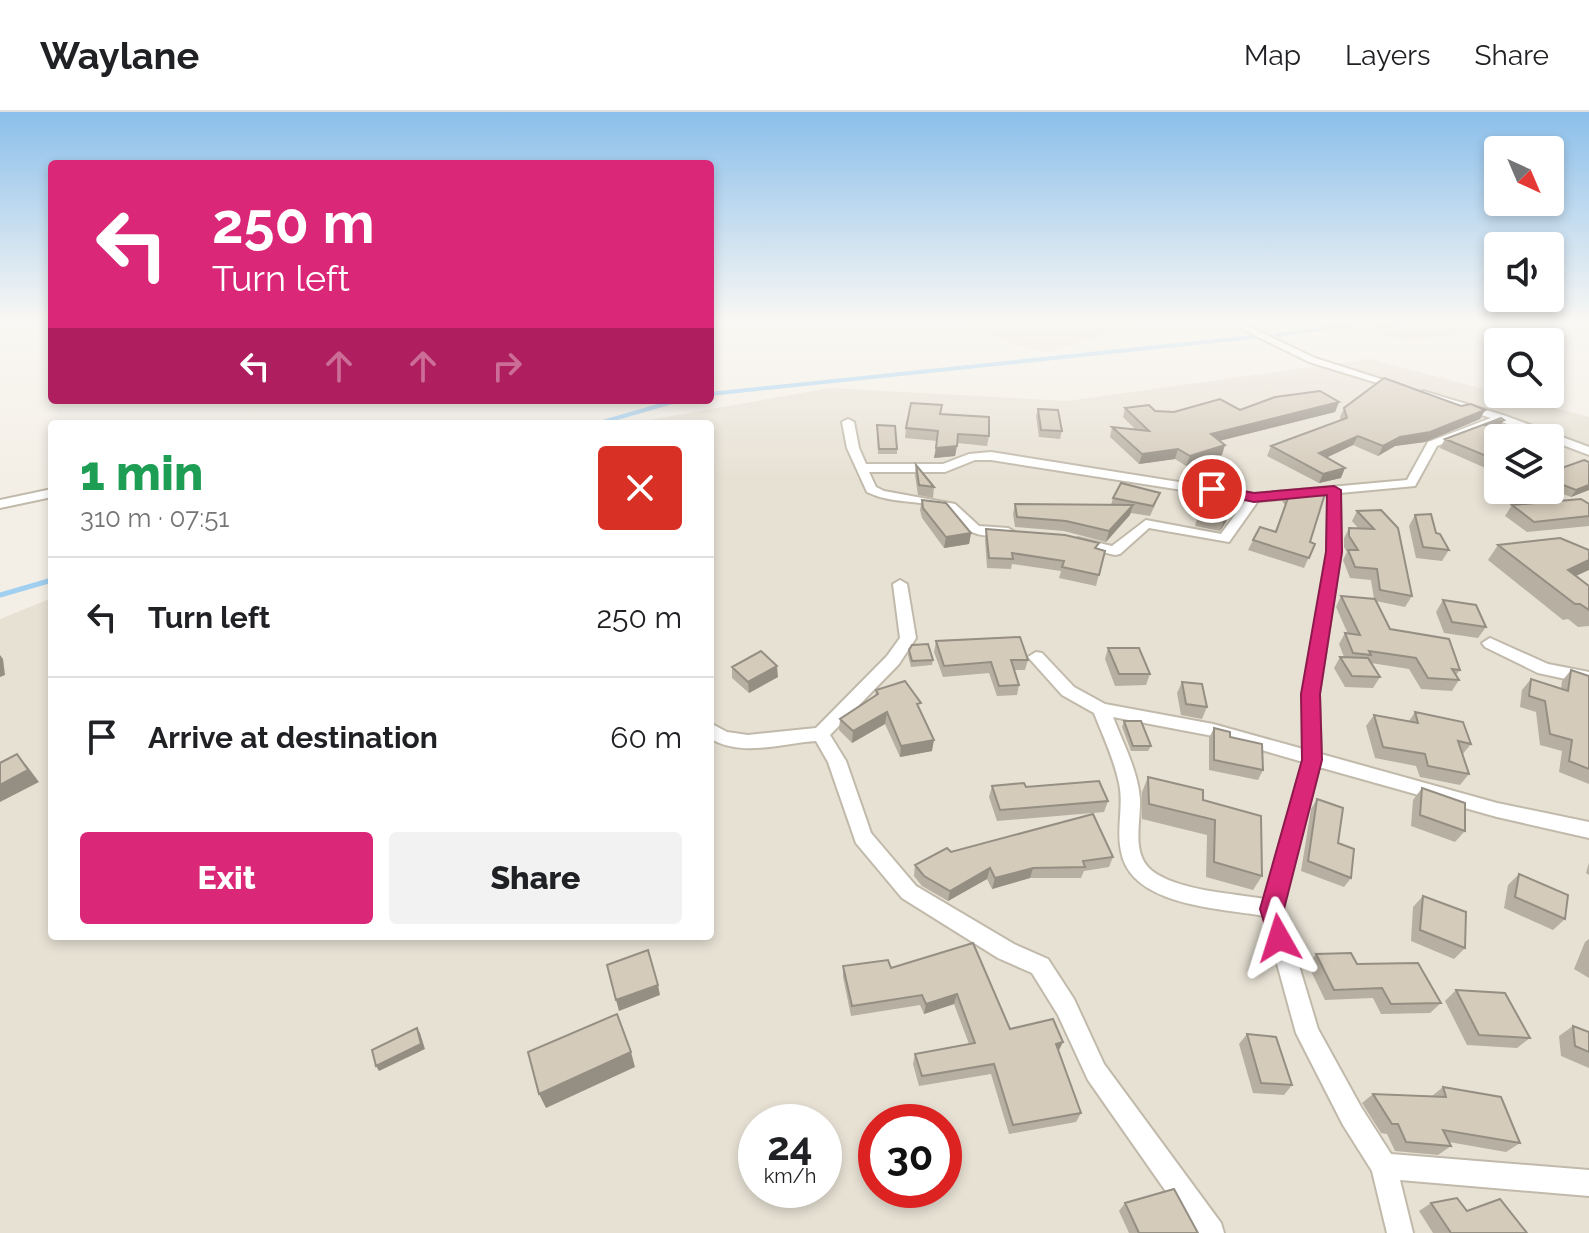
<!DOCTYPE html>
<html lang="en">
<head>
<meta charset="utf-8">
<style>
	body { margin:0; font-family:Raleway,sans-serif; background:#f2f2f2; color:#202124; height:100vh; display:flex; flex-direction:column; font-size:30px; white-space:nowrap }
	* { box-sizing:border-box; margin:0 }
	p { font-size:26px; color:#757577 }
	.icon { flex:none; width:44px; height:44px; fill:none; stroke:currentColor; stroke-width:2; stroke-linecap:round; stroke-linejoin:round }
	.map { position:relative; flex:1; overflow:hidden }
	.details { position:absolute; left:48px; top:308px; width:666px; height:520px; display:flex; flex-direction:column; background:#fff; border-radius:8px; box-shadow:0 4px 12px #0003 }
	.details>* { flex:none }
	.top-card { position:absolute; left:48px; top:48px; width:666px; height:244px; border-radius:8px; box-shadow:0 4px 12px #0003; background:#db2777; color:#fff; overflow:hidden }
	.needle { width:52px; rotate:136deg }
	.controls { position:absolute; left:1484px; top:24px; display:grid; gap:16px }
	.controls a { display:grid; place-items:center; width:80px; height:80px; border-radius:8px; background:#fff; box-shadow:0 4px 12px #0003; font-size:40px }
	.speed { position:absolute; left:738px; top:992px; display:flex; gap:16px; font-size:40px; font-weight:700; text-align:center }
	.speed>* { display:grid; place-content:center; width:104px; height:104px; border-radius:50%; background:#fff; box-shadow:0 4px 12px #0003; line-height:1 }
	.speed small { font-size:20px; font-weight:400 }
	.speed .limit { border:12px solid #d22; background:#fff; color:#111 }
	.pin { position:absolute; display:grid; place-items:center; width:68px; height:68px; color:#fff; margin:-34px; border:4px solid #fff; border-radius:50%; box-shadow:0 2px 8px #0007 }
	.me { position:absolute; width:88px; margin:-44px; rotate:354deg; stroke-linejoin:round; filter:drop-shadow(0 0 6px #0008) }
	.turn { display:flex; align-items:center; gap:28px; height:168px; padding:0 32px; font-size:36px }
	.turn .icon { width:104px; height:104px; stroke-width:2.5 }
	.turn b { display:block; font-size:56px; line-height:68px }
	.lanes { display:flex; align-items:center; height:76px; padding:0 32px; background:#0003; justify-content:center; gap:40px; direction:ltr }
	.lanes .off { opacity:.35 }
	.round { display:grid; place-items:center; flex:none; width:84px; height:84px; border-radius:8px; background:#f2f2f2 }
	.head { display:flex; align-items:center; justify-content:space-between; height:136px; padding:0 32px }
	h1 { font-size:48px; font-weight:800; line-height:60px; color:#1e9e55 }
	.primary-button { display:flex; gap:16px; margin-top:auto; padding:16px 32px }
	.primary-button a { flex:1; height:92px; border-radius:8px; background:#db2777; color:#fff; font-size:32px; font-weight:800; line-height:92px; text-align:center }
	.primary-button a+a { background:#f2f2f2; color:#202124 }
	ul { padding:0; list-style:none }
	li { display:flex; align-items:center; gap:24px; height:120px; padding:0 32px; border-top:2px solid #e0e0e0 }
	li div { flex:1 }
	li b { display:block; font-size:30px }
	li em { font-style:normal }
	header { display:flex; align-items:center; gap:48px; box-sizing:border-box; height:112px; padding:0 40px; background:#fff; border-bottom:2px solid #e0e0e0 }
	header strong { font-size:38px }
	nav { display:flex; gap:44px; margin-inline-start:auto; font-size:28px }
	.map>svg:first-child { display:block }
	.residential { fill:#e7e1d4; fill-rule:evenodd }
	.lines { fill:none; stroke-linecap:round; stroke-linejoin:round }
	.stream-far1 { stroke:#a1cff0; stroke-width:4 }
	.stream { stroke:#a1cff0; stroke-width:5 }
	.street-casing { stroke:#c1baab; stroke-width:4 }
	.street { fill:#fff; fill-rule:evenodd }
	.wall { fill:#b7afa1 }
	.shaded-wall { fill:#958e83 }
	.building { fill:#d5cbbb; stroke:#958e83; stroke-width:2 }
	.route { fill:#db2777; stroke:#8e194d; stroke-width:2 }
</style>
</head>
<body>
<header>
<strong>Waylane</strong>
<nav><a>Map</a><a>Layers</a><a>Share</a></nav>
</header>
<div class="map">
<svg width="1589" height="1121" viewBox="0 0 1589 1121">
	<rect width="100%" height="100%" fill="#f3efe6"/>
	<path class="residential" d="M963,211h179l-93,29 -33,-6z
		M1296,211h246l3,3 -134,14z
		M1370,247l219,58v816h-1589v-614l52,-21v338h658v-512h-83l203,-36 237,13zM1498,326h52v52h-52zM756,1010h68v68h-68zM876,1010h68v68h-68z"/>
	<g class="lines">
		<path class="stream-far1" d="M1277,223l83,-12
			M710,282l543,-57
			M596,312l83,-24"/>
		<path class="stream" d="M0,483l52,-15"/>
		<g class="street-casing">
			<path id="street" d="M1230,211h12l73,35 91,29 -9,2 -88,-27z
				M1423,279l83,25 83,31v8l-87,-33 -65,24 -22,40 -75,7 1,59 -22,142 2,60 176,49 92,19v16l-92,-21 -178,-50 -37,142 36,120 43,78 30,47 198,16v26l-189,-16 13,53h-26l-15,-62 -29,-46 -47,-92 -32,-117c-44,-8 -134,-10 -143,-65 -5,-23 3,-45 -2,-68 -5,-24 -16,-47 -25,-70l-32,-18 -34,-38 8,-5 6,1 32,34 31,17 108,20 90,25v-55l24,-142 1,-57 -70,6 -29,41 -80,-14 -29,26 -5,1 -42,-10 -2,-3 7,-4 34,8 34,-26 75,14 25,-34 -255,-40h-16l-30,12h-76l7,15 8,4 71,13 24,22 29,2 7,4c-10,7 -38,5 -49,-3 -10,-7 -12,-17 -24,-21 -25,-9 -51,-4 -75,-16l-20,-44 -5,-26 6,-3 6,3 5,26 7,16h77l26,-10 22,-2 263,42 153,-14 21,-38 63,-24 -72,-22 -1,-2zM1113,605l100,19 90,26 -38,137c-33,-6 -88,-8 -114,-29 -20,-17 -10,-48 -11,-71 -2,-28 -17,-56 -27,-82z
				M52,377v8l-52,11v-8z
				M900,468l7,4 9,54 -17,26 -69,71 16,26 25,72 45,53 98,58 34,15 26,40 30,65 117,159 3,10h-29l-107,-153 -30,-65 -26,-42 -34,-15 -96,-60 -46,-55 -28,-81 -12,-21c-34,2 -75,17 -106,-3v-15l17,9 21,3 68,-7 71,-72 13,-18 -7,-54z
				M1490,526l58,26 41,8v12l-51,-11 -53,-26 -3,-4z"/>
		</g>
		<use href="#street" class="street"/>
	</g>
	<path class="wall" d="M1339,290l-4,10 -116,29 3,14 -36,11 -11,-7 -36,5 -29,-27 2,-10 23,2 -12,-12 2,-9 49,4 66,-2z
		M1461,294l24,4 -5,9 -55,23 -30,4 -17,10 -25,-11 -27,13 15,20 -22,5 -52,-27 4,-10 70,-25 -1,-4 4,-9z
		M1038,297l24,22 -2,8 -21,-2 -3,-21z
		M940,302l49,22 -2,10 -30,-3 -2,13 -21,2 3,-17 -32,-3 1,-10z
		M877,313l20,24v5h-19z
		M1498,317l-2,1 2,8v27l-8,5 -50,-22 5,-9z
		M916,353l18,22 -1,11 -15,-3 -3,-20z
		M1562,356l27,22 -18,7 -21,-8v-20z
		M1317,376l-7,54 5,2 -11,24 -56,-18 5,-10 22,-9 10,-26 -3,-4 5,-10z
		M1113,386l43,5 -6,13 -19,-3 -25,29 -42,-11 -49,-4 -2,-13 2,-10 96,1z
		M922,388l49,33 -2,11 -25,4 -22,-30 -2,-8z
		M1589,392v22l-62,6 -22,-16 7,-11z
		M1381,398l31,86 -7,11 -29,-6 14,28 70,41 -4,5 3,5 -7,11 -31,-2 -12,-20 -38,-6 9,14 -7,11 -28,-1 -11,-19 6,-11h4l-5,-13 6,-11 3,1 -12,-27 5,-11 33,3 -3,-19 -21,-2 -7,-18 4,-8 -3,-5v-9l5,-10h9l-6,-7 5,-10z
		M1230,400l-4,10 -6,9 -25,-5 3,-11z
		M1415,403l21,18 13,17 -7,11 -26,-3 -7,-32z
		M986,417l111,19 8,3 -9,35 -37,-8 2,-7 -49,-7 -1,5 -24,-1 -2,-28z
		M1498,433l91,5v19l-13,7 13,10v40l-11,1 -10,-8 -5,1 -75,-60z
		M1443,488l43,27 -8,11 -34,-5 -8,-21z
		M936,529l92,19 -3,10h-11l5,15 -2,10 -20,1 -8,-23 -46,4 -9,-25z
		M1108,536l42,26 -4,11 -31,1 -10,-27z
		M909,538l24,10 -1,5 -21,2 -3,-12z
		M732,555l46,10 -29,16 -17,-15z
		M1571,558l18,6v108l-30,-12 3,-21 -22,-6 -4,-33 -16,-5 2,-17 9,-11 30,10 1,-8z
		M1182,570l25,25 -5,12 -21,-4 -4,-22z
		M876,578l44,19 12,42 -32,6 -15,-33 -33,19 -13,-13 1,-11 35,-23z
		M1415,600l56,32 -9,11 7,19 -9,11 -40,-8 -4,-11 -41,-8 -9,-32 8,-11 35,6z
		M1124,609l27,25 -3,5h-17l-9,-24z
		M1214,616l16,9 33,33 -5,10 -49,-10v-32z
		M1148,665l55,23 59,76 -9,14 -47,-13 1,-42 -65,-16v-27z
		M992,674l34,1 82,14 -4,11 -107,9 -8,-24z
		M1422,676l43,43 -10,11 -44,-16 2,-26z
		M1317,687l21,44 13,35 -7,9 -43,-16 10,-62z
		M951,740l162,5 -4,10 -25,4 -3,7h-51l-38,11 -5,-10 -39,22 -26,-15 -8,-10 1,-11z
		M1589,751v12l-3,-2z
		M1519,762l46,45 -12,11 -49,-22 4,-23z
		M1423,784l42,52 -11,11 -43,-18 2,-34z
		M1589,827v39l-15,-9 11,-27z
		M973,831l37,86 49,23 22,61 -5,9 -67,12 -18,-60 -72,12 -6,-22 2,-10 54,-10 -15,-40 -30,10 -4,-9 -69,11 -8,-39v-11l48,2z
		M1316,842l41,10 84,39 -11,10 -49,1 -8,-16 -48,2 -17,-35z
		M1456,878l74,48 -13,10 -50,-3 -22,-44z
		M1573,914l16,6v36l-28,-12 -2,-20z
		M1247,922l45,51 -8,10 -31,-2 -14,-49z
		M1443,975l77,56 -14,9 -57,-10 2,4 -13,9 -43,-4 -8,-17 -6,-1 -19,-30 11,-9 59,2z
		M1125,1091l73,30h-69l-10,-22z
		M1431,1091l36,8 60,22h-94l-14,-22z"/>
	<path class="shaded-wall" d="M1379,211h34l-36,4z
		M1339,290l-4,10 -128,32 4,-10z
		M1485,298l-5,9 -55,23 -30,4 -17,10 5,-10 17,-9z
		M1504,308l-6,9 -19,6 6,-10z
		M1358,324l-5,9 -38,18 4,-10z
		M1225,333l-3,10 -36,11 4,-10z
		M957,334l-2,10 -21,2 2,-10z
		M1178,337l-3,10 -36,5 3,-10z
		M1498,347v6l-8,5 6,-10z
		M1345,356l-4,10 -22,5 4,-9z
		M1589,373v5l-18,7 5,-7z
		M1133,393l-3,10 -24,27 3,-11z
		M1230,400l-4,10 -6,9 4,-11z
		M971,421l-2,11 -25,4 2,-11z
		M1589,448v10l-33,15 12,-15z
		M0,543l3,4 2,16 -5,2z
		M777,554l1,11 -29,16 -1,-11z
		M887,600l-2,12 -33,19 1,-12z
		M934,628l-2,11 -32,6 1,-11z
		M17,642l10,12 12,16 -39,20v-17z
		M990,756l-3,11 -39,22 2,-10z
		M1033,756l-3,10 -38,11 3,-11z
		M658,873l2,10 -41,16 -3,-11z
		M957,882l-3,10 -30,10 2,-10z
		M417,916l3,5 5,16 -46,22 -3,-5z
		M1063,930l-5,10 -2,-8z
		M631,940l4,15 -89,41 -7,-14z"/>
	<path class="building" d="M1384,266l77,28 10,-2 14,6 -55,22 -30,5 -17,9 -25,-10 -39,17 26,15 -22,6 -52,-28 76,-28 -3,-10z
		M1320,279l19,11 -128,32 14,11 -35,11 -12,-7 -36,5 -30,-27 37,4 -24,-23 24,-3 6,6 19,1 46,-13 20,11 35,-13z
		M911,291l31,2 -2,9 49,3v19l-31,-2 -1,12 -21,2 2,-17 -32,-3z
		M1038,297l20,1 4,21 -21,-1z
		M1501,306l3,2 -19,5 32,13h-19v21l-2,1 -51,-21z
		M877,313l18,1 2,23h-18z
		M1584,348l5,2v23l-13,5 -26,-10v-11l4,-3 8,2z
		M916,353l18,22 -15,-2z
		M1121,371l39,10 -7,13 -40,-8z
		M1317,376l7,9 -14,45 5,2 -6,14 -56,-18 7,-13 16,5 13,-37 -2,-4z
		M1581,387l8,5v12l-55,6 -22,-17z
		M922,388l24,3 25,30 -25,4 -23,-29z
		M1015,392l118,1 -24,26 -43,-10 -49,-4z
		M1206,394l24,6 -6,8 -26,-5z
		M1381,398l17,18 14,68 -32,-6 -3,-21 -22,-2 -7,-17h10l-9,-14v-8l25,1 -17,-18z
		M1431,402l5,19 4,1 9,16 -26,-3 -8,-32z
		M986,417l79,6 34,8 -4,5 10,3 -6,24 -37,-8 2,-6 -52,-8 1,6 -24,-1z
		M1560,426l29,12v10l-21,10 21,16v24l-9,-6h-5l-77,-59z
		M1341,484l34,3 15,30 59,10 11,31 -8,-1 7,11 -31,-2 -12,-20 -47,-7 2,4 -18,-2 -8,-20 15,2z
		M1443,488l33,5 10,22 -34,-5z
		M1020,525l8,23h-17l8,25 -20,1 -8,-24 -47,4 -8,-25z
		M928,532l5,16 -21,1 -3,-11 3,-5z
		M1108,536h31l11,26h-31z
		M761,539l16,15 -29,16 -16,-15z
		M1340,545l28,1 12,19 -28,-1z
		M1571,558l18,6v93l-20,-8 3,-21 -22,-6 -5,-33 -16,-5 2,-17 37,12z
		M905,569l16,22 -4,1 17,36 -33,6 -14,-34 -34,19 -13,-12 38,-25 -2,-4z
		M1182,570l20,2 5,23 -21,-3z
		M1415,600l48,10 8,22 -13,-3 11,33 -41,-8 -3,-12 -42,-7 -9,-32 44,8z
		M1124,609h17l10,25h-18z
		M1214,616l16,4v5l32,7 1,26 -49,-10z
		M17,642l11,16 -28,15v-22z
		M1148,665l55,13v10l58,16 1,60 -48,-14 1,-42 -66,-16z
		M1099,669l9,20 -108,9 -8,-24 32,-3 2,4z
		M1422,676l43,15v28l-45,-16z
		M1317,687l26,9 -5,35 16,6 -3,29 -43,-17z
		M1093,702l20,43 -30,4 2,6 -52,1 -38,10 -5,-10 -40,23 -26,-15 -9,-11 32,-17 4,4z
		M1519,762l49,21 -3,24 -50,-22z
		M1423,784l43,16 -1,36 -45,-18z
		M973,831l37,86 43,-10 10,23 -7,2 25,69 -68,12 -19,-61 -72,12 -7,-22 60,-11 -18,-49 -31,10 -4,-9 -70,11 -9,-40 45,-6 3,8z
		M648,838l10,35 -42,15 -9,-35z
		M1351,841l6,11 61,-1 23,40 -50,1 -9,-16 -48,2 -18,-36z
		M1456,878l49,3 25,45 -51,-3z
		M617,902l14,38 -92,42 -11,-42z
		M1573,914l16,6v20l-14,-6z
		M417,916l4,16 -45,22 -4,-16z
		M1247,922l29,3 16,48 -31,-2z
		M1443,975l58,10 19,46 -77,-13 8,16 -45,-4 -8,-18h-6l-19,-30 73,3z
		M1174,1077l24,44h-59l-14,-30z
		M1457,1086l10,13 33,-12 27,34h-76l-20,-30z"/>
	<linearGradient id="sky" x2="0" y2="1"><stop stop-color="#8bbfeb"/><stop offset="0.57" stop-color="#faf8f4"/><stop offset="1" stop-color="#faf8f4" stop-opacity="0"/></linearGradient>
	<rect width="1589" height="368" fill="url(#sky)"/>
	<path class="route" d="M1212,373l42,8 80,-7 7,4 1,62 -22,142 2,66 -38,149 7,29 -3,7 -9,4 -8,-4 -11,-36 42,-149 -1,-66 25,-142 1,-57 -73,7 -47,-10v-6z"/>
</svg>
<div class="controls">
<a><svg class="needle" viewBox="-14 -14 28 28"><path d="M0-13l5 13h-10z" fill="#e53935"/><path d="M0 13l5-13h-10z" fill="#757577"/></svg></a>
<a><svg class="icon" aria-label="sound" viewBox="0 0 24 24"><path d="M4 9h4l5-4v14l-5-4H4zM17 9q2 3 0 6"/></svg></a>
<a><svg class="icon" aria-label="search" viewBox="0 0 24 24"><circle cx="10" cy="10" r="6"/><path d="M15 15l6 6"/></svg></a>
<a><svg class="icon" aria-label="layers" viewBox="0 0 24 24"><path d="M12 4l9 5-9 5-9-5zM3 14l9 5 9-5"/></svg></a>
</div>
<div class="speed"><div>24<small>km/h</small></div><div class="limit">30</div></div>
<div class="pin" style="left:1212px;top:377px;background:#d93025"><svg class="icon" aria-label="arrive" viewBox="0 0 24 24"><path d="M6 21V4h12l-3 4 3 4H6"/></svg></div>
<svg class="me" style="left:1279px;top:826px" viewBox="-20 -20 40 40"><path d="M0-17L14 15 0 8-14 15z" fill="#db2777" stroke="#fff" stroke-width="4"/></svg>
<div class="top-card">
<div class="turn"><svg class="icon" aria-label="left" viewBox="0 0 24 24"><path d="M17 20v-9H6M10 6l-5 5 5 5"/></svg><div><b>250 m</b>Turn left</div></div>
<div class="lanes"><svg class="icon" aria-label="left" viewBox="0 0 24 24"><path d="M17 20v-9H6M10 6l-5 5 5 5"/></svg><svg class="icon off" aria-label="ahead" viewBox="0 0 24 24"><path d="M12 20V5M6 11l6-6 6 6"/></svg><svg class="icon off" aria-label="ahead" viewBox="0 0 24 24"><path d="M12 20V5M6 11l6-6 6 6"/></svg><svg class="icon off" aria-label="right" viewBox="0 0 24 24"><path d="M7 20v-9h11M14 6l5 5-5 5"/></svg></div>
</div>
<section class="details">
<div class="head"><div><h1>1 min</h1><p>310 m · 07:51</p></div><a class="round" style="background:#d93025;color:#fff"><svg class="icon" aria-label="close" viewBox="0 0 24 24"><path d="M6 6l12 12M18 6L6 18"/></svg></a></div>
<ul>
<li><svg class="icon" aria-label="left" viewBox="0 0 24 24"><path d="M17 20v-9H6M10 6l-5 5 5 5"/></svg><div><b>Turn left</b></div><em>250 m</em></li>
<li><svg class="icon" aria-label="arrive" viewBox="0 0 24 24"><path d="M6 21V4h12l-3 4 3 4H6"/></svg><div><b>Arrive at destination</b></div><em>60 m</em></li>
</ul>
<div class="primary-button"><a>Exit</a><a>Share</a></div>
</section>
</div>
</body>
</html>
